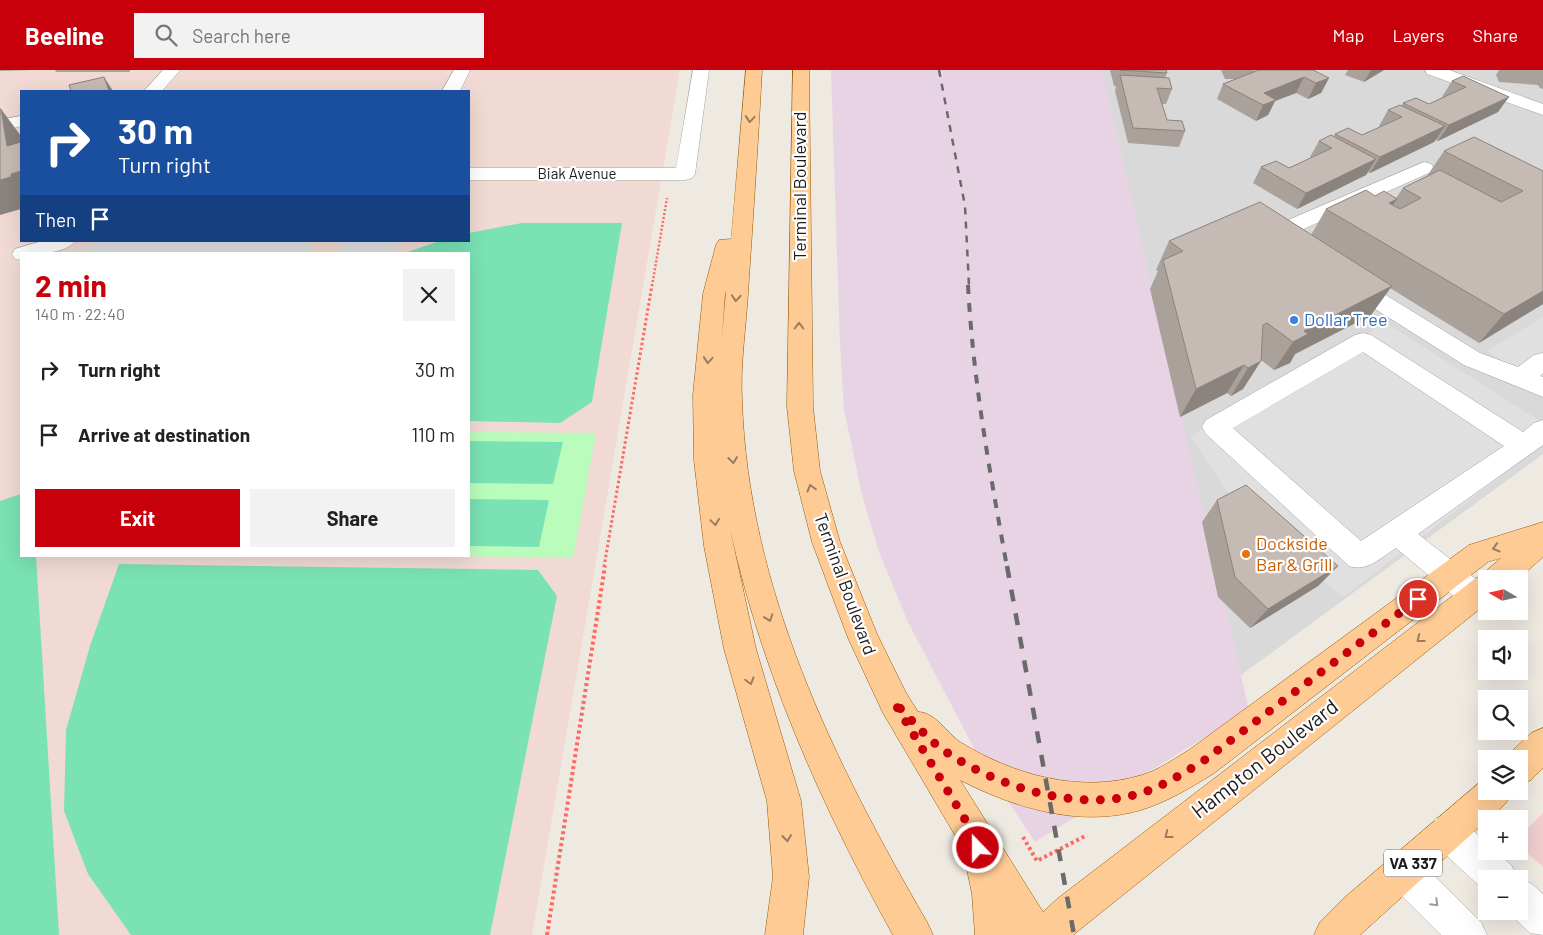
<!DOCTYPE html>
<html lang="en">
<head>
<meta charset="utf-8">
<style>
	body { margin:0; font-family:Barlow,sans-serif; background:#f2f2f2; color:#222; height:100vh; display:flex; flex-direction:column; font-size:19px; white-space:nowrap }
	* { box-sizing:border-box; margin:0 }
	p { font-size:16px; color:#767676 }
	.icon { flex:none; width:28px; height:28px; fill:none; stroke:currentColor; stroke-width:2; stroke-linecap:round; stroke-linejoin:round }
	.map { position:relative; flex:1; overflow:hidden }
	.sheet { position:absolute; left:20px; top:182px; width:450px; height:305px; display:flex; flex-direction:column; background:#fff; border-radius:0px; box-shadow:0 5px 20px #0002 }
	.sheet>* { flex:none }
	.guide { position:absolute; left:20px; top:20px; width:450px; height:152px; border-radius:0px; box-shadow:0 5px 20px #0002; background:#1a4fa0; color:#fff; overflow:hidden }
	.needle { width:32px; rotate:279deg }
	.tools { position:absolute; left:1478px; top:500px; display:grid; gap:10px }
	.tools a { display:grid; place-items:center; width:50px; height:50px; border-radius:0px; background:#fff; box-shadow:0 5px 20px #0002; font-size:25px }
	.pin { position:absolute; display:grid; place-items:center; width:42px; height:42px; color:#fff; margin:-21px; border:2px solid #fff; border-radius:50%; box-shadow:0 1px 5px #0007 }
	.me { position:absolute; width:55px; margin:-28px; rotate:338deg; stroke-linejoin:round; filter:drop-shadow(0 0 4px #0008) }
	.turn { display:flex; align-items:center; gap:18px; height:105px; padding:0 15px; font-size:22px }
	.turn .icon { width:65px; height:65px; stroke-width:2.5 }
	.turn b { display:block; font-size:35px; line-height:42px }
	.then { display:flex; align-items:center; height:48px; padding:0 15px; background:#0003; gap:10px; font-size:19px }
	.round { display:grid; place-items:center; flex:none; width:52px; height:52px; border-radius:0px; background:#f2f2f2 }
	.headline { display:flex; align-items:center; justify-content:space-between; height:85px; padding:0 15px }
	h1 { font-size:30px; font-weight:700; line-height:38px; color:#c8000b }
	.button { display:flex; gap:10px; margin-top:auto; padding:10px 15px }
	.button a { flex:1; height:58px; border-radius:0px; background:#c8000b; color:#fff; font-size:20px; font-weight:700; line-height:58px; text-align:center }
	.button a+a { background:#f2f2f2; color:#222 }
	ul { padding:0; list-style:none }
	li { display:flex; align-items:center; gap:15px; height:65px; padding:0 15px }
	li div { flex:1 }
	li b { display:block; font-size:19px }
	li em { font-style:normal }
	header { display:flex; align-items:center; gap:30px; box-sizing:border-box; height:70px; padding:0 25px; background:#c8000b; color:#fff }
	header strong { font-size:24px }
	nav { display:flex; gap:28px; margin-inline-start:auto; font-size:18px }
	.search { width:350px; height:45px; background:#f2f2f2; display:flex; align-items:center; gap:12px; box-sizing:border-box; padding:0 18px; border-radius:0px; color:#767676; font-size:19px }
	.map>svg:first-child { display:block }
	.residential { fill:#dad9d9 }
	.commercial { fill:#f1cfcf }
	.industrial { fill:#e8d3e5 }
	.military { fill:#f1dad3; fill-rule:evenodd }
	.park { fill:#bafcbc }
	.pitch { fill:#7ae2b4 }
	.parking { fill:#e0e0e0 }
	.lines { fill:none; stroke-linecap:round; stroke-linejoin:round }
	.minor-casing { stroke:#a3a3a3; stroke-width:1 }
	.major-casing { stroke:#945b00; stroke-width:1 }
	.path-far2 { stroke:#ff6961; stroke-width:2.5; stroke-dasharray:2 2; stroke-linecap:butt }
	.path-far1 { stroke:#ff6961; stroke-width:3; stroke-dasharray:2.5 2.5; stroke-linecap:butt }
	.path { stroke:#ff6961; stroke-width:4; stroke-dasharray:3 3; stroke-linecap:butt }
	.minor { fill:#fff; fill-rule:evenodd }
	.major { fill:#ffcb95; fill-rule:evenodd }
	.rail-far2 { stroke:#6a6a6a; stroke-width:2.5; stroke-dasharray:7 7; stroke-linecap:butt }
	.rail-far1 { stroke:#6a6a6a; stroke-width:4; stroke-dasharray:9 9; stroke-linecap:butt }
	.rail { stroke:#6a6a6a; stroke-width:4.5; stroke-dasharray:12 12; stroke-linecap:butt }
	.wall { fill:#aaa19b }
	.shaded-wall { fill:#8b837e }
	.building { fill:#c6bbb4; stroke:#8b837e }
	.oneway { stroke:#997c5f }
	.oneway2 { stroke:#999 }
	.route { stroke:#c8000b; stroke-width:9; stroke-dasharray:0 16.2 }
	.shop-dot { fill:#3f7fe0; stroke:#fff; stroke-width:2 }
	.food-dot { fill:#e8710a; stroke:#fff; stroke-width:2 }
	.labels { text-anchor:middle; stroke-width:4.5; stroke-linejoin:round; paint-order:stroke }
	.far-street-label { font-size:15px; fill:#1c1c1c; stroke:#fff }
	.shield { fill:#fff; stroke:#606060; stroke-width:1 }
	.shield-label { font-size:16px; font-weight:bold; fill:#1c1c1c }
	.street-label { font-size:18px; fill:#1c1c1c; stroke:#fff }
	.shop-label { font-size:18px; fill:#366cbe; stroke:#fff; text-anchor:start }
	.food-label { font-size:18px; fill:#c56008; stroke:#fff; text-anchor:start }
	.near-street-label { font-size:21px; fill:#1c1c1c; stroke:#fff }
</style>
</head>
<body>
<header>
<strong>Beeline</strong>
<div class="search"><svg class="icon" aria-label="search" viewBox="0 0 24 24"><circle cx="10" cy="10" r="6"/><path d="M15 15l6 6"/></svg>Search here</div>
<nav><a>Map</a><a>Layers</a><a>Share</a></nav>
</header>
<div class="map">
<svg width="1543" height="865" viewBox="0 0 1543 865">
	<rect width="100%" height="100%" fill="#eee9e1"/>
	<path class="residential" d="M1094,0h449v384l-302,221z"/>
	<path class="commercial" d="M1543,743v54l-15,-13 -7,-12 1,-8z"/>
	<path class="industrial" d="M831,0h271l147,640 -214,132 -59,-90 -68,-130 -29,-70 -17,-57 -18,-86 -4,-65z"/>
	<path class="military" d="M0,0h680l-148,865h-532zM21,21h448v150h-448zM21,184h448v302h-448z"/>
	<path class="park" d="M469,362l127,1 -23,125 -112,-2h8z"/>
	<path class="pitch" d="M522,153h100l-30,179 -32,21 -91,-2v-167h-68l39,-13h29v-8z
		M469,371l94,1 -10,42 -84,-1z
		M21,424v62h15l23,379h-59v-434z
		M469,429l80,1 -10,47 -70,-1z
		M119,494l419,6 19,26 -67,339h-359l-43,-61 -24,-63 2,-81 24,-84z"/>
	<path class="parking" d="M102,171h207l5,13h-252z
		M338,171h69l-20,13h-43z
		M1543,247v69l-56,-35z
		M1386,253l157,100v21l-200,153 -106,-91 -47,-70z"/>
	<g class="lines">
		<g class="minor-casing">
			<path id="minor" d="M163,0h17l-18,21h-18z
				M454,0h16l-10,21h-18z
				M693,0h16l-14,104 -3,4 -7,2h-216v-12h207z
				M1425,0h24l94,34v11l-116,-41z
				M21,46v10l-21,6v-12z
				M1424,92l7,2 3,4 -3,4 -143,64 7,6 -4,5c-11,2 -23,-2 -30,-12l4,-5z
				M42,171h33c-9,13 -39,13 -54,13v6l-6,-1 -3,-5 3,-5z
				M1350,206l8,2 122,75 38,14 16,-12 9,-2v20l-3,3 3,1v20l-79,-32 -122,-77 -3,-5 3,-5z
				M1363,263l8,2 152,97 11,-9 9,-3v25l-125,89 68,53v18l-11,4 -11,-4 -68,-57c-16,10 -28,24 -47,18l-143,-132 -4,-7 4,-7 149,-85zM1363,282l141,94 -143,95 -128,-113z
				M1448,744l13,5 25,24v8h10l16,15 5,13h-31v13l-51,-47 -5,-13 5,-13z
				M1403,783l13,5 65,64 6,13h-46l-51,-51 -5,-13 5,-13z
				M1519,808l13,6 11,10v41l-13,-2 -23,-22h12z"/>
		</g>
		<g class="major-casing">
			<path id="major" d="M746,0h16c-4,74 -9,149 -14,223 -2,35 -8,72 -6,107 6,188 92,362 185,522l6,13h-40c-71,-128 -131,-262 -163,-406l26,120 45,152 8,76 -6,58h-38l8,-58 -6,-76 -43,-152 -20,-103 -10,-86 -1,-65 10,-101 13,-49 3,-5 12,-1zM726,221l-4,46 3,-43z
				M793,0h16l4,337 7,64 20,71 37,92 28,57 13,21c17,0 29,21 42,30 53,33 121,52 182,33 17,-5 32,-16 47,-25l280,-205 74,-23v35l-25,22h-32v25l-413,331h-98l-3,-41 -6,-29 3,-6 -86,-146 -35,-75 -36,-96 -18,-71 -7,-64zM1501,488l-14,12 -3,5 -8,3 -419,321 -14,13 -83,-132c54,28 121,48 181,30 26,-8 49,-22 72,-36l275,-212z
				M1543,658v40l-12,12 -12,5v-26h-13l1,-3 24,-23z
				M1486,707v14h25l-5,12 -17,16h-3v2l-126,114h-46l6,-13 24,-24z"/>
		</g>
		<path class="path-far2" d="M652,216l15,-88"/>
		<path class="path-far1" d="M604,497l48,-282"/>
		<path class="path" d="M1023,767l14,24 50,-26
			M547,865l58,-369"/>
		<use href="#minor" class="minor"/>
		<use href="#major" class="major"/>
		<path class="rail-far2" d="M939,0l26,136 4,80"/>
		<path class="rail-far1" d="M968,215c5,96 22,188 39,282"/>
		<path class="rail" d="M1007,496l67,369"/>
	</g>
	<path class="wall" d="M0,0h32l-32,1z
		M55,0h76l-2,2h-73z
		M1110,0h56l1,3 -2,5 7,11 -6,15h-4l5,16 18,11 -6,16 -51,-4 -13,-52 1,-5h-2z
		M1221,0h34l-1,2 75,6 -8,15 -13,6 -12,-6 -21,8 -7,14 -12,6 -39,-22 6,-15 12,-5h-10z
		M1348,0h36l-20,12 -19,-7z
		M1499,0h44v19l-3,-1 -2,-3 -39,-3 -3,-7z
		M1463,6l35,36 -60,29 -2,-1 -2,2 -64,31 -2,-1 -2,3 -69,34 -44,-26 8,-16 28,1 23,-10 -2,-1 9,-16 14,-4 2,-3 27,1 18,-8 -1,-1 9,-16 14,-4 1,-3 26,1 14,-7h-1l10,-16z
		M1444,81l99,20v133l-64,39 -89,-55 -19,27 -76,39 -5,9 -16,7 -13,-10 -18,29 -12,7 -4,-3 -47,24 -30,-128 8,-18 -2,-1 13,-29 142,-6 15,-26 49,-13 21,2 7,-10 24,-12z
		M1217,430l121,66 -20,20 -68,42 -32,-31 -16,-75z"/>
	<path class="shaded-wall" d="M1371,0h13l-20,12z
		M104,7l9,14h-4z
		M1304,7l-8,16 -21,8 -7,14 -12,6 7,-16 1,-12z
		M1329,8l-8,15 -13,6 8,-16z
		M1509,27l-11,15 -60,29 11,-16z
		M1,39l20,27v28l-14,-18z
		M1445,56l-11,16 -64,31 10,-16z
		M1376,89l-10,16 -69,34 9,-16z
		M21,101v38l-21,6v-35l11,-6z
		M1397,129l-19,29 11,-25z
		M1392,216l-21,29 -76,39 -5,9 -16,7 19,-28 11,-11z
		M1543,221v13l-64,39 25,-29z
		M1261,291l-18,28 -12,7 17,-28z
		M1244,295l-17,28 -47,24 16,-28z
		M1338,496l-20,20 -68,42 18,-19z"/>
	<path class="building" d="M1119,0h47l1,3z
		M1259,0h54l16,8 -13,5 -12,-6 -40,16 12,7 -13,5 -40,-21z
		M1120,5l49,3 3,11 -15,-1 10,32 15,1 3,10 -52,-3z
		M1463,6l46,21 -60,28 -46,-22 13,-5 13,6 37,-17 -14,-6z
		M104,7l5,14h-38l-2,-6z
		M1400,35l45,21 -65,31 -45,-23 13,-6 14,7 40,-18 -14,-7z
		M0,39h1l6,37 14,-4v29l-10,3v3l-11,3z
		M1331,65l45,24 -70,34 -45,-26 15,-6 13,7 43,-20 -13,-7z
		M1474,67l69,34v120l-39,23 -178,-105 40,-19 9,6 9,-5 13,8 -8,4 11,6 21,-11 -18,-10 37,-18 61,32 22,-11 -79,-40z
		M1260,132l132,84 -88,45 4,3 -15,8 -26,-19 -4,2 -2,36 -13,7 -4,-3 -48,24 -33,-129 20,-9 -14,-10z
		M1246,415l92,81 -70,43 -33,-32 -18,-77z"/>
	<defs><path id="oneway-chevron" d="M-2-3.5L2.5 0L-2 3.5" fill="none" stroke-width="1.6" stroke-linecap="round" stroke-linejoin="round" transform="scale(1.25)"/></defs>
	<g class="oneway">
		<use href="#oneway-chevron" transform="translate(750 49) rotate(95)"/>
		<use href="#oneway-chevron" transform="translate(736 228) rotate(94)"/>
		<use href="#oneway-chevron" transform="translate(799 256) rotate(-90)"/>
		<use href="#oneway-chevron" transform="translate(708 290) rotate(95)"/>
		<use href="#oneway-chevron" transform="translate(733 390) rotate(83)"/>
		<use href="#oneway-chevron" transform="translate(811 418) rotate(-105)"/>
		<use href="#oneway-chevron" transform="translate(715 452) rotate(82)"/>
		<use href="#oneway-chevron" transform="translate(1496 478) rotate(163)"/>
		<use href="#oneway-chevron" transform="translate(769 548) rotate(71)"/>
		<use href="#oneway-chevron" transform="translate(1420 569) rotate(142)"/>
		<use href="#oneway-chevron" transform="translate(750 611) rotate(74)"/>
		<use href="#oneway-chevron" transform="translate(1168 765) rotate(142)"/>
		<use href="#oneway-chevron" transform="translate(787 768) rotate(84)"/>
	</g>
	<use class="oneway2" href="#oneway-chevron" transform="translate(1435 833) rotate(45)"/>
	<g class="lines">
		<path class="route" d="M978,778l-6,-17 -78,-129c16,16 34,38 52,50 51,34 127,59 188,43 25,-6 46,-20 68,-33l216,-163"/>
	</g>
	<circle class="shop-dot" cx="1294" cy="250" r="5"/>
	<circle class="food-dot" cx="1246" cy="484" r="5"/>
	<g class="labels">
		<g class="far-street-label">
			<text x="577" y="109">Biak Avenue</text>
		</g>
		<rect class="shield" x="1384" y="779.5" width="58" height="27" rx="4"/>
		<g class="shield-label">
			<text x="1413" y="799">VA 337</text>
		</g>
		<g class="street-label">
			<text transform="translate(800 116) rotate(-90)" y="6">Terminal Boulevard</text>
			<text transform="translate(845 514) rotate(70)" y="6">Terminal Boulevard</text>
		</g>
		<g class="shop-label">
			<text x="1304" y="256">Dollar Tree</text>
		</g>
		<g class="food-label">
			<text x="1256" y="480">Dockside<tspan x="1256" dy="21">Bar &amp; Grill</tspan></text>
		</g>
		<g class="near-street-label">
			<text transform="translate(1265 689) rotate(-38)" y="7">Hampton Boulevard</text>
		</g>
	</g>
</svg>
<div class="tools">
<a><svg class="needle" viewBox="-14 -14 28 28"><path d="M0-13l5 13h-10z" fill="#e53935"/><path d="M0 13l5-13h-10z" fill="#767676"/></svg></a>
<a><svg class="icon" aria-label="sound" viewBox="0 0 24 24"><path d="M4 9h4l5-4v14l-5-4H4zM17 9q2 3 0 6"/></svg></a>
<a><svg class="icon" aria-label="search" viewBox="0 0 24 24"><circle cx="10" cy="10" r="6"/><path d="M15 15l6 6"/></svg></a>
<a><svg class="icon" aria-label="layers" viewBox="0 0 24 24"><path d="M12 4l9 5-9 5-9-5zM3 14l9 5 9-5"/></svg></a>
<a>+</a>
<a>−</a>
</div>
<div class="pin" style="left:1418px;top:529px;background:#d93025"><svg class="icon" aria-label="arrive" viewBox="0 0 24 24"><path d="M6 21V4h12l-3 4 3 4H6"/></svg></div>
<svg class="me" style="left:978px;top:778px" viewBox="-20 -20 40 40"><circle r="17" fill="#c8000b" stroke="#fff" stroke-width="3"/><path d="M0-11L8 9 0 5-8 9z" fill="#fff"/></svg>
<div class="guide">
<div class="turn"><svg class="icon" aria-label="right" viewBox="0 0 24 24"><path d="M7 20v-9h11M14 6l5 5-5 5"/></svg><div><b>30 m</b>Turn right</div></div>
<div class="then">Then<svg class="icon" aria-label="arrive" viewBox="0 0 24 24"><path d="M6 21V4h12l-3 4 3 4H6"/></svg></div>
</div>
<section class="sheet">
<div class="headline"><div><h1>2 min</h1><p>140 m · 22:40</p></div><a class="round"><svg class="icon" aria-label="close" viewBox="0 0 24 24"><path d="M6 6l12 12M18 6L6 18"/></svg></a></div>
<ul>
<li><svg class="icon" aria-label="right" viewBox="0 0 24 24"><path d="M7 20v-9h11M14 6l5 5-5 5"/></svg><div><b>Turn right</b></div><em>30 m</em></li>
<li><svg class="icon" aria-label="arrive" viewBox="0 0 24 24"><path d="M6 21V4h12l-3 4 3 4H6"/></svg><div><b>Arrive at destination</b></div><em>110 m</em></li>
</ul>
<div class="button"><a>Exit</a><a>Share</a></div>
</section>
</div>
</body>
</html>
